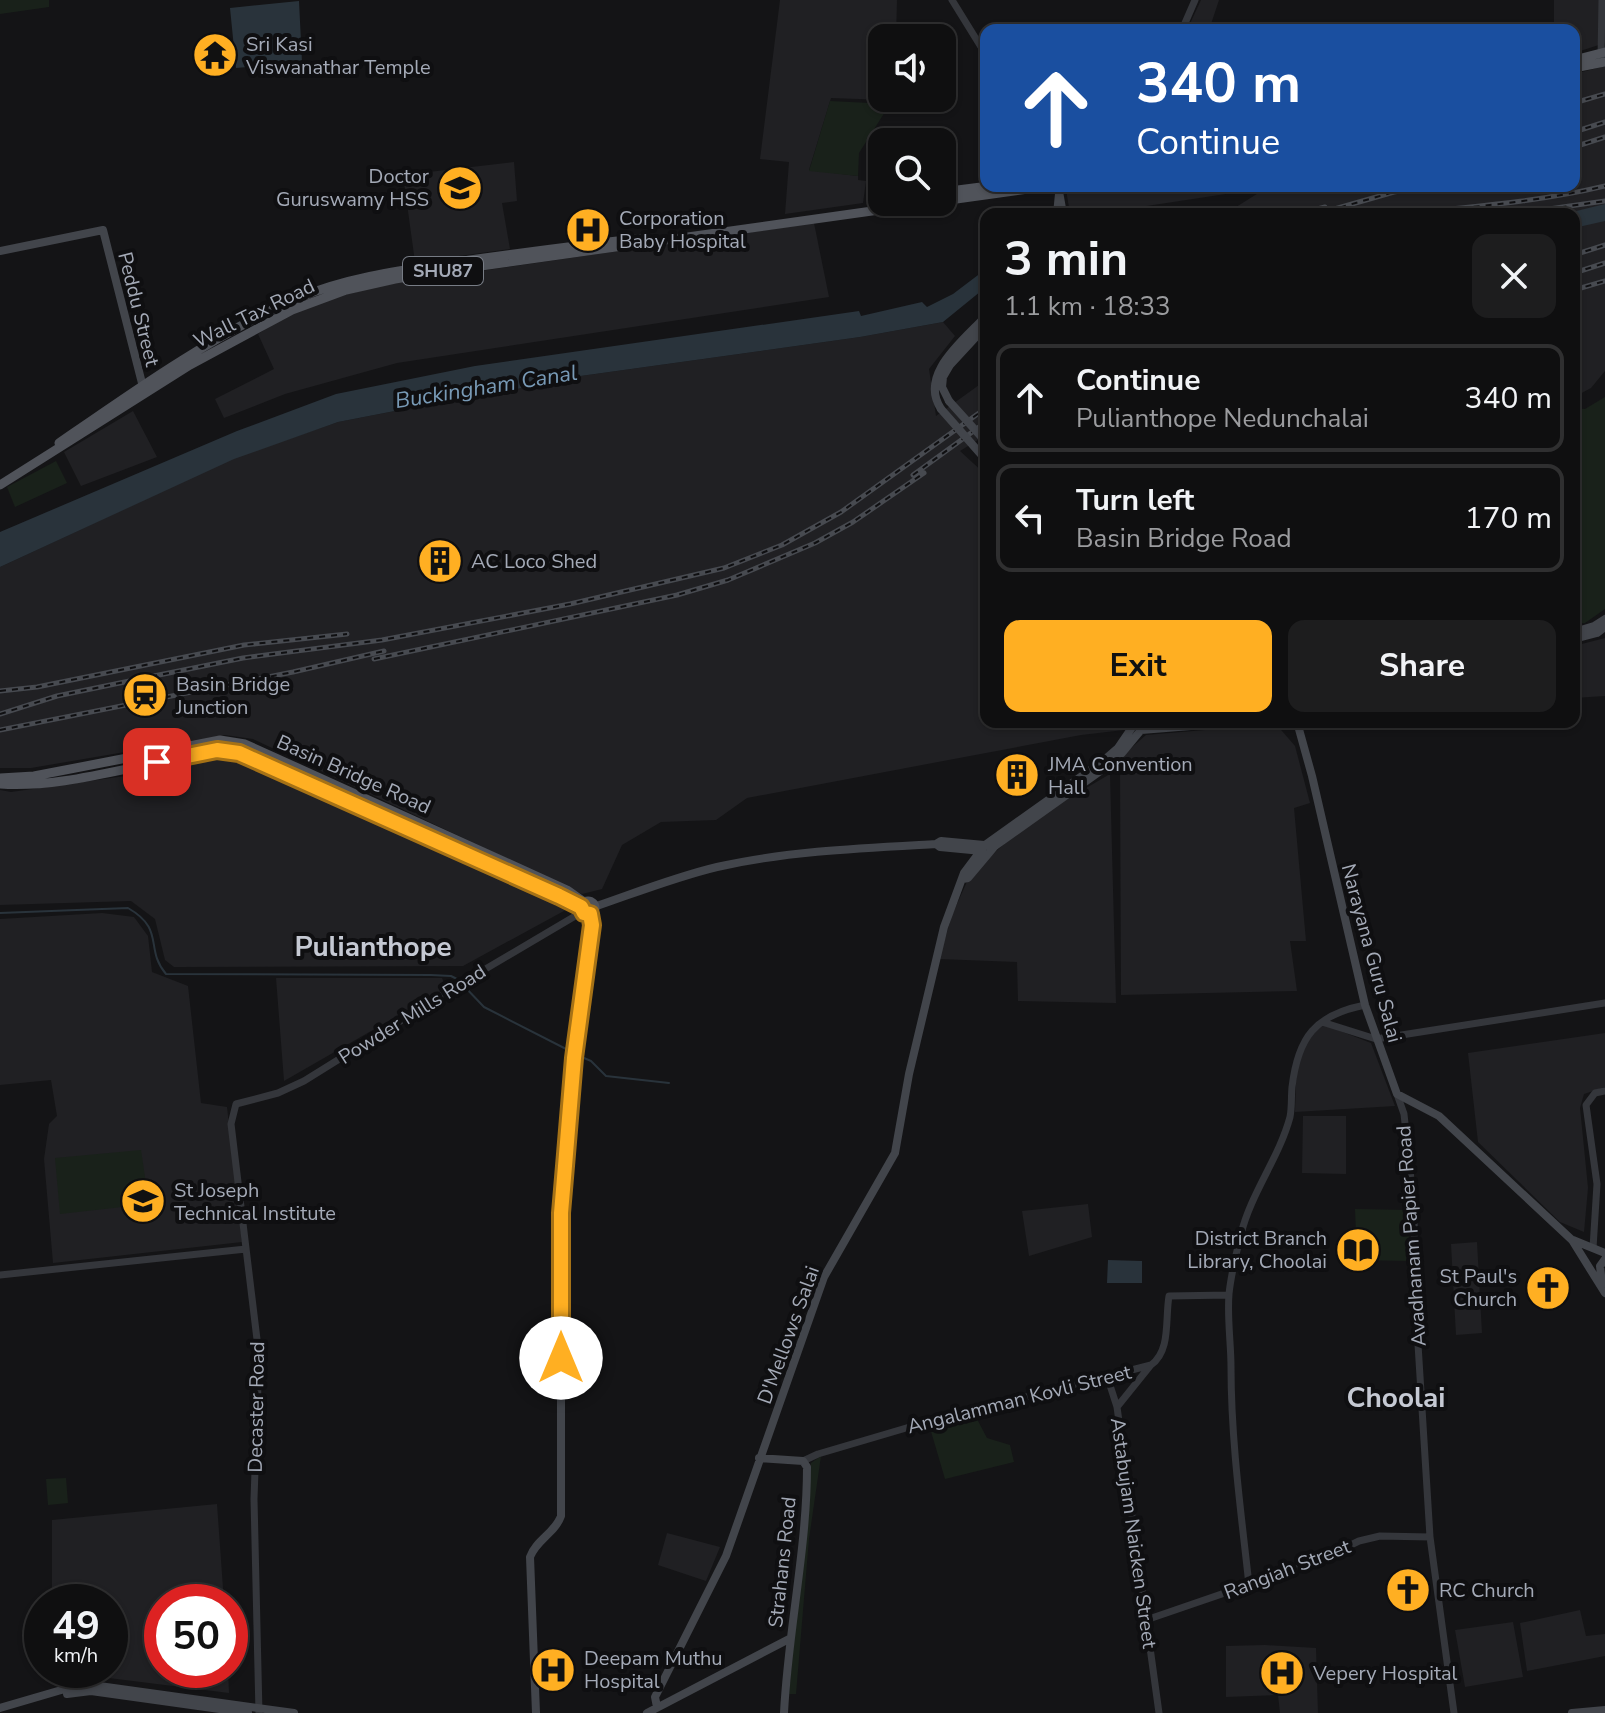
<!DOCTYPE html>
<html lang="en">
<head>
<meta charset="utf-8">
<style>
	body { margin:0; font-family:"Nunito Sans",sans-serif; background:#1d1d1e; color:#f1f3f6; height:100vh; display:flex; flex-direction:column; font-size:30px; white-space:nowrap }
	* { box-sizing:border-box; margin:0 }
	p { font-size:26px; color:#9b9c9f }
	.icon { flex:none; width:44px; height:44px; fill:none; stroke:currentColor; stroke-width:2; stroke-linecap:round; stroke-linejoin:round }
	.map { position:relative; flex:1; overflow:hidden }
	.details { position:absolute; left:980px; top:208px; width:600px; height:520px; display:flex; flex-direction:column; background:#0f0f10; border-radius:16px; box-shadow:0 2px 6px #0004,0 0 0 2px #2f2f30 }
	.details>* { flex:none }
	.banner { position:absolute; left:980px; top:24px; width:600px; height:168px; border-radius:16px; box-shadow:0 2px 6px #0004,0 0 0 2px #2f2f30; background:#1a4fa0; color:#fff; overflow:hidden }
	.controls { position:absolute; left:868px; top:24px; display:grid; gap:16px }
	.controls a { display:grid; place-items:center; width:88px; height:88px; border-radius:16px; background:#0f0f10; box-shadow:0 2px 6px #0004,0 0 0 2px #2f2f30; font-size:40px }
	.speed { position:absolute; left:24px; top:1584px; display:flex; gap:16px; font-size:40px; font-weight:700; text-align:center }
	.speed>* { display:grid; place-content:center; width:104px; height:104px; border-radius:50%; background:#0f0f10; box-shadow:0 2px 6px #0004,0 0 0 2px #2f2f30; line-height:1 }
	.speed small { font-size:20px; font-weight:400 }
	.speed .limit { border:12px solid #d22; background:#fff; color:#111 }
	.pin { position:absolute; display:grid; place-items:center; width:68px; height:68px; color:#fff; margin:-34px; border-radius:16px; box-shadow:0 4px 12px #0006 }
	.me { position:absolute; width:88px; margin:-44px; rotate:0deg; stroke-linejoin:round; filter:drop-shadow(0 0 6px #0008) }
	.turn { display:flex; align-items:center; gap:28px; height:168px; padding:0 24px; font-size:36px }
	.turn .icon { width:104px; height:104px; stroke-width:2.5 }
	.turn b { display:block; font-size:56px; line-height:68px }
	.round { display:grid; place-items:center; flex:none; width:84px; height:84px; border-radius:16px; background:#1d1d1e }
	.overview { display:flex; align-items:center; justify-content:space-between; height:136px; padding:0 24px }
	h1 { font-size:48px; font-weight:700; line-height:60px }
	.primary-button { display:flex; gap:16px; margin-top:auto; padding:16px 24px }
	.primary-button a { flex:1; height:92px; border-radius:16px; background:#ffaf22; color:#111; font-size:32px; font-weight:700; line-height:92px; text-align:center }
	.primary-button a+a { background:#1d1d1e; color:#f1f3f6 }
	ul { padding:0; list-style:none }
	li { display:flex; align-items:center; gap:24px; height:108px; margin:0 16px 12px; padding:0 8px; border:4px solid #2f2f30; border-radius:16px }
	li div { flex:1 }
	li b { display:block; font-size:30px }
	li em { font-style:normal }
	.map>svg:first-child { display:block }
	.built { fill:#202023 }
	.green { fill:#19211a }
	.water { fill:#29333b }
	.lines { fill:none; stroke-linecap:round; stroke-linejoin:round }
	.stream { stroke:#29333b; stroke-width:2 }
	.tertiary { stroke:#34363b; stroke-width:7 }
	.secondary { stroke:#42454b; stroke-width:8 }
	.primary { stroke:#50535a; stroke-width:9 }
	.rail-casing { stroke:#474a50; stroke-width:5 }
	.rail { stroke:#0f0f11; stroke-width:2; stroke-dasharray:6; stroke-linecap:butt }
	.secondary-bridge { stroke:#42454b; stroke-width:8 }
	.route-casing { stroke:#a67216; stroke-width:20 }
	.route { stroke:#ffaf22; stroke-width:14 }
	.labels { text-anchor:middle; stroke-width:8; stroke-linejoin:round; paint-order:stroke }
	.shield { fill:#0f0f11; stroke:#777c85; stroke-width:2 }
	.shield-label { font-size:18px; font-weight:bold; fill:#a4aab7 }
	.poi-label { font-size:20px; fill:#a4aab7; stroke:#0f0f11; text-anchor:start }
	.street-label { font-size:20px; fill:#a4aab7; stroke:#0f0f11 }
	.water-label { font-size:22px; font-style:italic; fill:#789ab6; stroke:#0f0f11 }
	.district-label { font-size:28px; font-weight:bold; fill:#c5c9d3; stroke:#0f0f11 }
</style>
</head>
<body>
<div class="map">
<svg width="1605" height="1713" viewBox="0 0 1605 1713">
	<rect width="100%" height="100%" fill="#141416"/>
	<path class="built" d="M780,0h117l-1,38h-14v60l4,2 -55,-2 -22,72 49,6v4l8,1 -3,22 -78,11 4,-52 -29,-3z
		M1201,0h18l-10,30h-22z
		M1554,0h51v43l-31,10v-23h-20z
		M1605,66v305l-14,17 -17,9v-183h-349l35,-22 -8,-2 -158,24h-24l-4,-25 19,-3h489v-112z
		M514,162l3,39 -15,2 8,46 -95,13 -12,-87z
		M569,220l37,1 3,17 -40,5z
		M814,223l15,74 -432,66 -112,31 -61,24 -9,-19 59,-30 -16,-35 29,-19 53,-19 42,-11z
		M943,322l12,14 -26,33 7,47 50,-36v55l-26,16 26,24v247h136l2,8 -43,5 -334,63 -31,22 -55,2 -39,23 -20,44 -20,5 -329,-155 -28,-4 -194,33h-31v-201l234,-109 104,-36 98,-19 22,-1 108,-24 294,-41z
		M133,411l24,46 -76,29 -17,-34z
		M1605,638v58l-31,2v-52z
		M1276,724l19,22 15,57 -16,5 12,133h-16l7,50 -176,4 -1,-230 2,-9 24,-21z
		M220,755l28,9 325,142 -110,60 -289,1 -9,-7 -10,-41 -24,-18 -131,4v-115l11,2 150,-21z
		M1110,774l6,229 -98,-2 -1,-39 -78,-3 13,-44 18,-40 44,-40 45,-31z
		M102,913l32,4 14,19 4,36 36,14 13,117 26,4 15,135 -189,21 -9,-104 5,-35 8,-8 -6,-36 -51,5v-166z
		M276,978h166l4,10 -162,93z
		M1325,1025l46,18 24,63 -100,6 1,-30 4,-32 10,-18z
		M1605,1033v54l-21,7 -4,14 8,80 -4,44 -24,-10 -82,-80 -10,-89z
		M1303,1116h43v58l-44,-1z
		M1088,1204l4,33 -63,19 -7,-45z
		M1477,1242l5,91 -26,2 -5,-91z
		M217,1504l7,98h-62v68h66l1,23 -136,-17 -40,7 -1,-13h58v-68h-58v-82z
		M667,1533l53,14 -14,34 -48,-16z
		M1580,1610l6,26 19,-2v22l-78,15 -7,-48z
		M1513,1622l10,55 -58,10 -10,-57z
		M1265,1645l51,3 2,65h-38l-2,-18 -52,2v-51z"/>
	<path class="green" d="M0,0h49v7l-49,7z
		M830,101l60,3 -31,49 -1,23 -49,-5z
		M1605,397v212l-20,14 -11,1v-216l11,1z
		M56,461l11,22 -52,24 -8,-20z
		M141,1150l8,54 -89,10 -5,-56z
		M1355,1209l54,1 1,51 -53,-1z
		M977,1419l10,19 23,7 4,17 -69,17 -15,-51z
		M821,1456l-12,83 -13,155h-7l22,-231z
		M66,1478l2,25 -20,2 -2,-26z"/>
	<path class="water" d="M299,1l3,61 -66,6 -6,-60z
		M1605,204v17l-31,7v-14h-10z
		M986,269v18l-43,35 -83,15 -294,41 -108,24 -22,1 -98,19 -104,37 -234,108v-35l237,-101 99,-37 139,-28 384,-55 2,5 61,-14 5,5 26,-13z
		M1108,1260l34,1v22h-35z"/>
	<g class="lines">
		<path class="stream" d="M0,913l128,-5c38,22 16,40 38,66l265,1 20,1 8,4
			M463,985l21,22 88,45
			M577,1055l14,6 15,15 63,7"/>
		<path class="tertiary" d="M952,0l34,55
			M1182,30l13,-30
			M1601,58l1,-58
			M1322,1022l54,17 229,-36
			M1397,1094l7,20 10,94 1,88 15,241 24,176
			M1593,1248l4,-64 -11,-79 9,-12 10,-2
			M0,1275l246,-26
			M1150,1366l-33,41 42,306
			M1107,1376l10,31
			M803,1461l15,-7 95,-28 238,-61c20,-14 14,-46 18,-69l60,-1
			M1249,1585c-8,-73 -18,-145 -18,-218 0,-24 -4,-49 -2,-73 2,-20 7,-40 12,-60 10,-41 38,-76 49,-117 2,-10 1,-20 2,-30 6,-50 23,-72 73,-82
			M1146,1620l172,-59 41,-20 21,-5 50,1
			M259,1713l-5,-214 5,-143 -28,-232 5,-20 42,-11 26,-12 151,-94 127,-75"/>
		<path class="secondary" d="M1058,186l5,28
			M1057,214l2,-20
			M0,251l103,-21 41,161
			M949,401l-7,-14 1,-10 7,-12 36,-39
			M941,409c-23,-35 23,-69 45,-93
			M1574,632l20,-6 11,-7
			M1574,639l23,-6 8,-6
			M1297,722l15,54 53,229 32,89 42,22 133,124 33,53
			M936,844l4,3 42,4
			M963,879l5,-1 27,-32 111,-79 16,-14 19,-23 100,-8
			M594,907c41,-14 81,-30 123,-40 71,-16 146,-19 219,-23l5,-3 54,5
			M1573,1240l32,13
			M1602,1284l-2,-18 5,-7
			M759,1458l44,3 4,6c0,82 -19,164 -23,246
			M67,1694l24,-3 157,22
			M657,1707l-2,-10 71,-141 98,-279 71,-124 14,-79 35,-147 20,-54 21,-28 118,-84 15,-13 15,-22 7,-4
			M0,1708l75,-22 17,-1 202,28
			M536,1713l-6,-156c6,-17 25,-24 31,-41v-303l13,-155 18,-133 -2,-11
			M647,1713l142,-74
			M1572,1713l33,-3"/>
		<path class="primary" d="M1574,60l31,-8
			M1574,68l31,-6
			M942,192l47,-6
			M942,201l107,-15
			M59,443c75,-52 155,-109 239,-145 55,-23 114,-29 172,-38 58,-8 117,-16 175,-22
			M0,485l190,-120 102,-55 54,-20 49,-11 50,-8 491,-69
			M0,778l34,-2 186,-36 25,4 322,146 17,12
			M0,784c54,4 113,-13 166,-23 25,-5 48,-11 73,-8l342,154
			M581 908a7 7 0 1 1 14 0a7 7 0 1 1-14 0Z"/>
		<g class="rail-casing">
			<path id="rail" d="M1574,103l31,-9
				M1574,132l31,-10
				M1574,147l31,-10
				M1298,214l27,-7
				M1317,214l77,-22 35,-6
				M1402,214c68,-7 137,-12 203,-28
				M1513,214l92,-13
				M1574,255l31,-10
				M1574,273l31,-10
				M1574,290l31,-9
				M913,475l73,-53
				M374,659l303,-64 51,-15 87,-37 38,-21 71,-49
				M0,691l37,-4 207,-42 103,-11
				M0,714l57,-18 87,-18 99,-20 139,-18 188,-36 154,-36 58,-23 59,-33 145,-104
				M0,730l293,-58 91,-21"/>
		</g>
		<use href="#rail" class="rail"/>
		<path class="secondary-bridge" d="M949,401l37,41
			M941,409l45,51"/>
	</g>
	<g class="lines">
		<g class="route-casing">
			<path id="route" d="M157,762l60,-12 22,3 320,143 22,11 3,6 6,1 2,11 -18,133 -9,108 -4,47v145"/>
		</g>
		<use href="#route" class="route"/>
	</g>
	<defs>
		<g id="temple-disc" transform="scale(2.3)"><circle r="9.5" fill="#ffaf22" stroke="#0f0f11"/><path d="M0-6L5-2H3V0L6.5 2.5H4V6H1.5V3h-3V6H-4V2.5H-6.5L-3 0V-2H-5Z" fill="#111"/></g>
		<g id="school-disc" transform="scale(2.3)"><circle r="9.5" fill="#ffaf22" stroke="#0f0f11"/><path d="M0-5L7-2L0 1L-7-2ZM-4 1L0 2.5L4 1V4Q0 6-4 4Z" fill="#111"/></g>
		<g id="hospital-disc" transform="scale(2.3)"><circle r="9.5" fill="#ffaf22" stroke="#0f0f11"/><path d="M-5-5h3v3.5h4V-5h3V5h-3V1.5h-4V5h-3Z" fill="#111"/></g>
		<g id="building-disc" transform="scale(2.3)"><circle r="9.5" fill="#ffaf22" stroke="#0f0f11"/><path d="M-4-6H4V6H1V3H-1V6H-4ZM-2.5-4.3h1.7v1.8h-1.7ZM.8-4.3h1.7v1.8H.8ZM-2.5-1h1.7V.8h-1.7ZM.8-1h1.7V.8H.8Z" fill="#111"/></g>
		<g id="station-disc" transform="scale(2.3)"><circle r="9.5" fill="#ffaf22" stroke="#0f0f11"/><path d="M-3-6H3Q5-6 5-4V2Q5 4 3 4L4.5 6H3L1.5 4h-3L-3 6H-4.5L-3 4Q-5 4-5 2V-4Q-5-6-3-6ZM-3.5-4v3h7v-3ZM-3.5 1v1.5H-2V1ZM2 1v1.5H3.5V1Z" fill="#111"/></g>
		<g id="university-disc" transform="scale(2.3)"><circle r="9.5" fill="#ffaf22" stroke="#0f0f11"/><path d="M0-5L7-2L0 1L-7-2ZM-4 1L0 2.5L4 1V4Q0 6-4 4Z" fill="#111"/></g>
		<g id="library-disc" transform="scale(2.3)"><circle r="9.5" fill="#ffaf22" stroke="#0f0f11"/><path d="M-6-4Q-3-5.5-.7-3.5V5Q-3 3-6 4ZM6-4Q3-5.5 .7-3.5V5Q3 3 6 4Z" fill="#111"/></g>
		<g id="church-disc" transform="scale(2.3)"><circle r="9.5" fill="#ffaf22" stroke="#0f0f11"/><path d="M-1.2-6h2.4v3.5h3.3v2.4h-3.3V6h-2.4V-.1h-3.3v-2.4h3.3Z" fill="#111"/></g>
	</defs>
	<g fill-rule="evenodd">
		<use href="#temple-disc" x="215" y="55"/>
		<use href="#school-disc" x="460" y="188"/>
		<use href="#hospital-disc" x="588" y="230"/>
		<use href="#building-disc" x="440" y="561"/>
		<use href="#station-disc" x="145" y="695"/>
		<use href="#building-disc" x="1017" y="775"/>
		<use href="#university-disc" x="143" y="1201"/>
		<use href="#library-disc" x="1358" y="1250"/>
		<use href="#church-disc" x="1548" y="1288"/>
		<use href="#church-disc" x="1408" y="1590"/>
		<use href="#hospital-disc" x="553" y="1670"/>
		<use href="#hospital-disc" x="1282" y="1673"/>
	</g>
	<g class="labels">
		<rect class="shield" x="403" y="257" width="80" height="28" rx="6"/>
		<g class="shield-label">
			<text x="443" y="277">SHU87</text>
		</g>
		<g class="poi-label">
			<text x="246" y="51">Sri Kasi<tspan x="246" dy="23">Viswanathar Temple</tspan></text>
			<text x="429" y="183" text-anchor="end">Doctor<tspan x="429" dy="23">Guruswamy HSS</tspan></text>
			<text x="619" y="225">Corporation<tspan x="619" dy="23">Baby Hospital</tspan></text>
			<text x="471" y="568">AC Loco Shed</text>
			<text x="176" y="691">Basin Bridge<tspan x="176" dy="23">Junction</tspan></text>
			<text x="1048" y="771">JMA Convention<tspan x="1048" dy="23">Hall</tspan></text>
			<text x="174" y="1197">St Joseph<tspan x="174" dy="23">Technical Institute</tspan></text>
			<text x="1327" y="1245" text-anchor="end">District Branch<tspan x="1327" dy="23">Library, Choolai</tspan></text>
			<text x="1517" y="1283" text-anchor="end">St Paul's<tspan x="1517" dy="23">Church</tspan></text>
			<text x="1439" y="1597">RC Church</text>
			<text x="584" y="1665">Deepam Muthu<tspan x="584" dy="23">Hospital</tspan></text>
			<text x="1313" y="1680">Vepery Hospital</text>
		</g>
		<g class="street-label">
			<text transform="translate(139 309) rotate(76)" y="7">Peddu Street</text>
			<text transform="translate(254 313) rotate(-26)" y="7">Wall Tax Road</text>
			<text transform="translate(354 774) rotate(24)" y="7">Basin Bridge Road</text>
			<text transform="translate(1372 953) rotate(75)" y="7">Narayana Guru Salai</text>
			<text transform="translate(412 1014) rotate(-32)" y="7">Powder Mills Road</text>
			<text transform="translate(1411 1236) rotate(-94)" y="7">Avadhanam Papier Road</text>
			<text transform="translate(788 1335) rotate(-70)" y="7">D'Mellows Salai</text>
			<text transform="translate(1019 1399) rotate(-14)" y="7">Angalamman Kovli Street</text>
			<text transform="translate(256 1407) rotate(-89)" y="7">Decaster Road</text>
			<text transform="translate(1134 1533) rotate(82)" y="7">Astabujam Naicken Street</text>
			<text transform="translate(782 1562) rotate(-84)" y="7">Strahans Road</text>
			<text transform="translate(1287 1569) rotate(-21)" y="7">Rangiah Street</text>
		</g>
		<g class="water-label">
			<text transform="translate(486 386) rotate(-9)" y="8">Buckingham Canal</text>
		</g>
		<g class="district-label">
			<text x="373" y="956">Pulianthope</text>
			<text x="1396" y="1407">Choolai</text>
		</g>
	</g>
</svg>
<div class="controls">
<a><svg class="icon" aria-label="sound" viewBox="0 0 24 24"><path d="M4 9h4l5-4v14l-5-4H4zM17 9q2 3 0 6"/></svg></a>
<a><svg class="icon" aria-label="search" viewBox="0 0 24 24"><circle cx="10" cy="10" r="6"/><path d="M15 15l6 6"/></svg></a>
</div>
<div class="speed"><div>49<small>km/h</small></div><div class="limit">50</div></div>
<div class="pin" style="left:157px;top:762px;background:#d93025"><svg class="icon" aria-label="arrive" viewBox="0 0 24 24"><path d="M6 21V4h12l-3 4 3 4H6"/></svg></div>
<svg class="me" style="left:561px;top:1358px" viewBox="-20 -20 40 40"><circle r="19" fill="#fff"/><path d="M0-13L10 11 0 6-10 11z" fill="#ffaf22"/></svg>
<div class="banner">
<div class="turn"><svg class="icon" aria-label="ahead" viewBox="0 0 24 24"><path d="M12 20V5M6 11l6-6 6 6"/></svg><div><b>340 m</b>Continue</div></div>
</div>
<section class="details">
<div class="overview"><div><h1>3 min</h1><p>1.1 km · 18:33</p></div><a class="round"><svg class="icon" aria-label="close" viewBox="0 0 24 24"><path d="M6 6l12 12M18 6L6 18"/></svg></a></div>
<ul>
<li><svg class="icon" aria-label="ahead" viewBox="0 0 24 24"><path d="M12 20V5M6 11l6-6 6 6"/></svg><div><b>Continue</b><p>Pulianthope Nedunchalai</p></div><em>340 m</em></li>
<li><svg class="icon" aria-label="left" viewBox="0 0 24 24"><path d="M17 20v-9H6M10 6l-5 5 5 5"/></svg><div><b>Turn left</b><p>Basin Bridge Road</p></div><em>170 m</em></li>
</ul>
<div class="primary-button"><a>Exit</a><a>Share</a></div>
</section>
</div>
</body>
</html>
